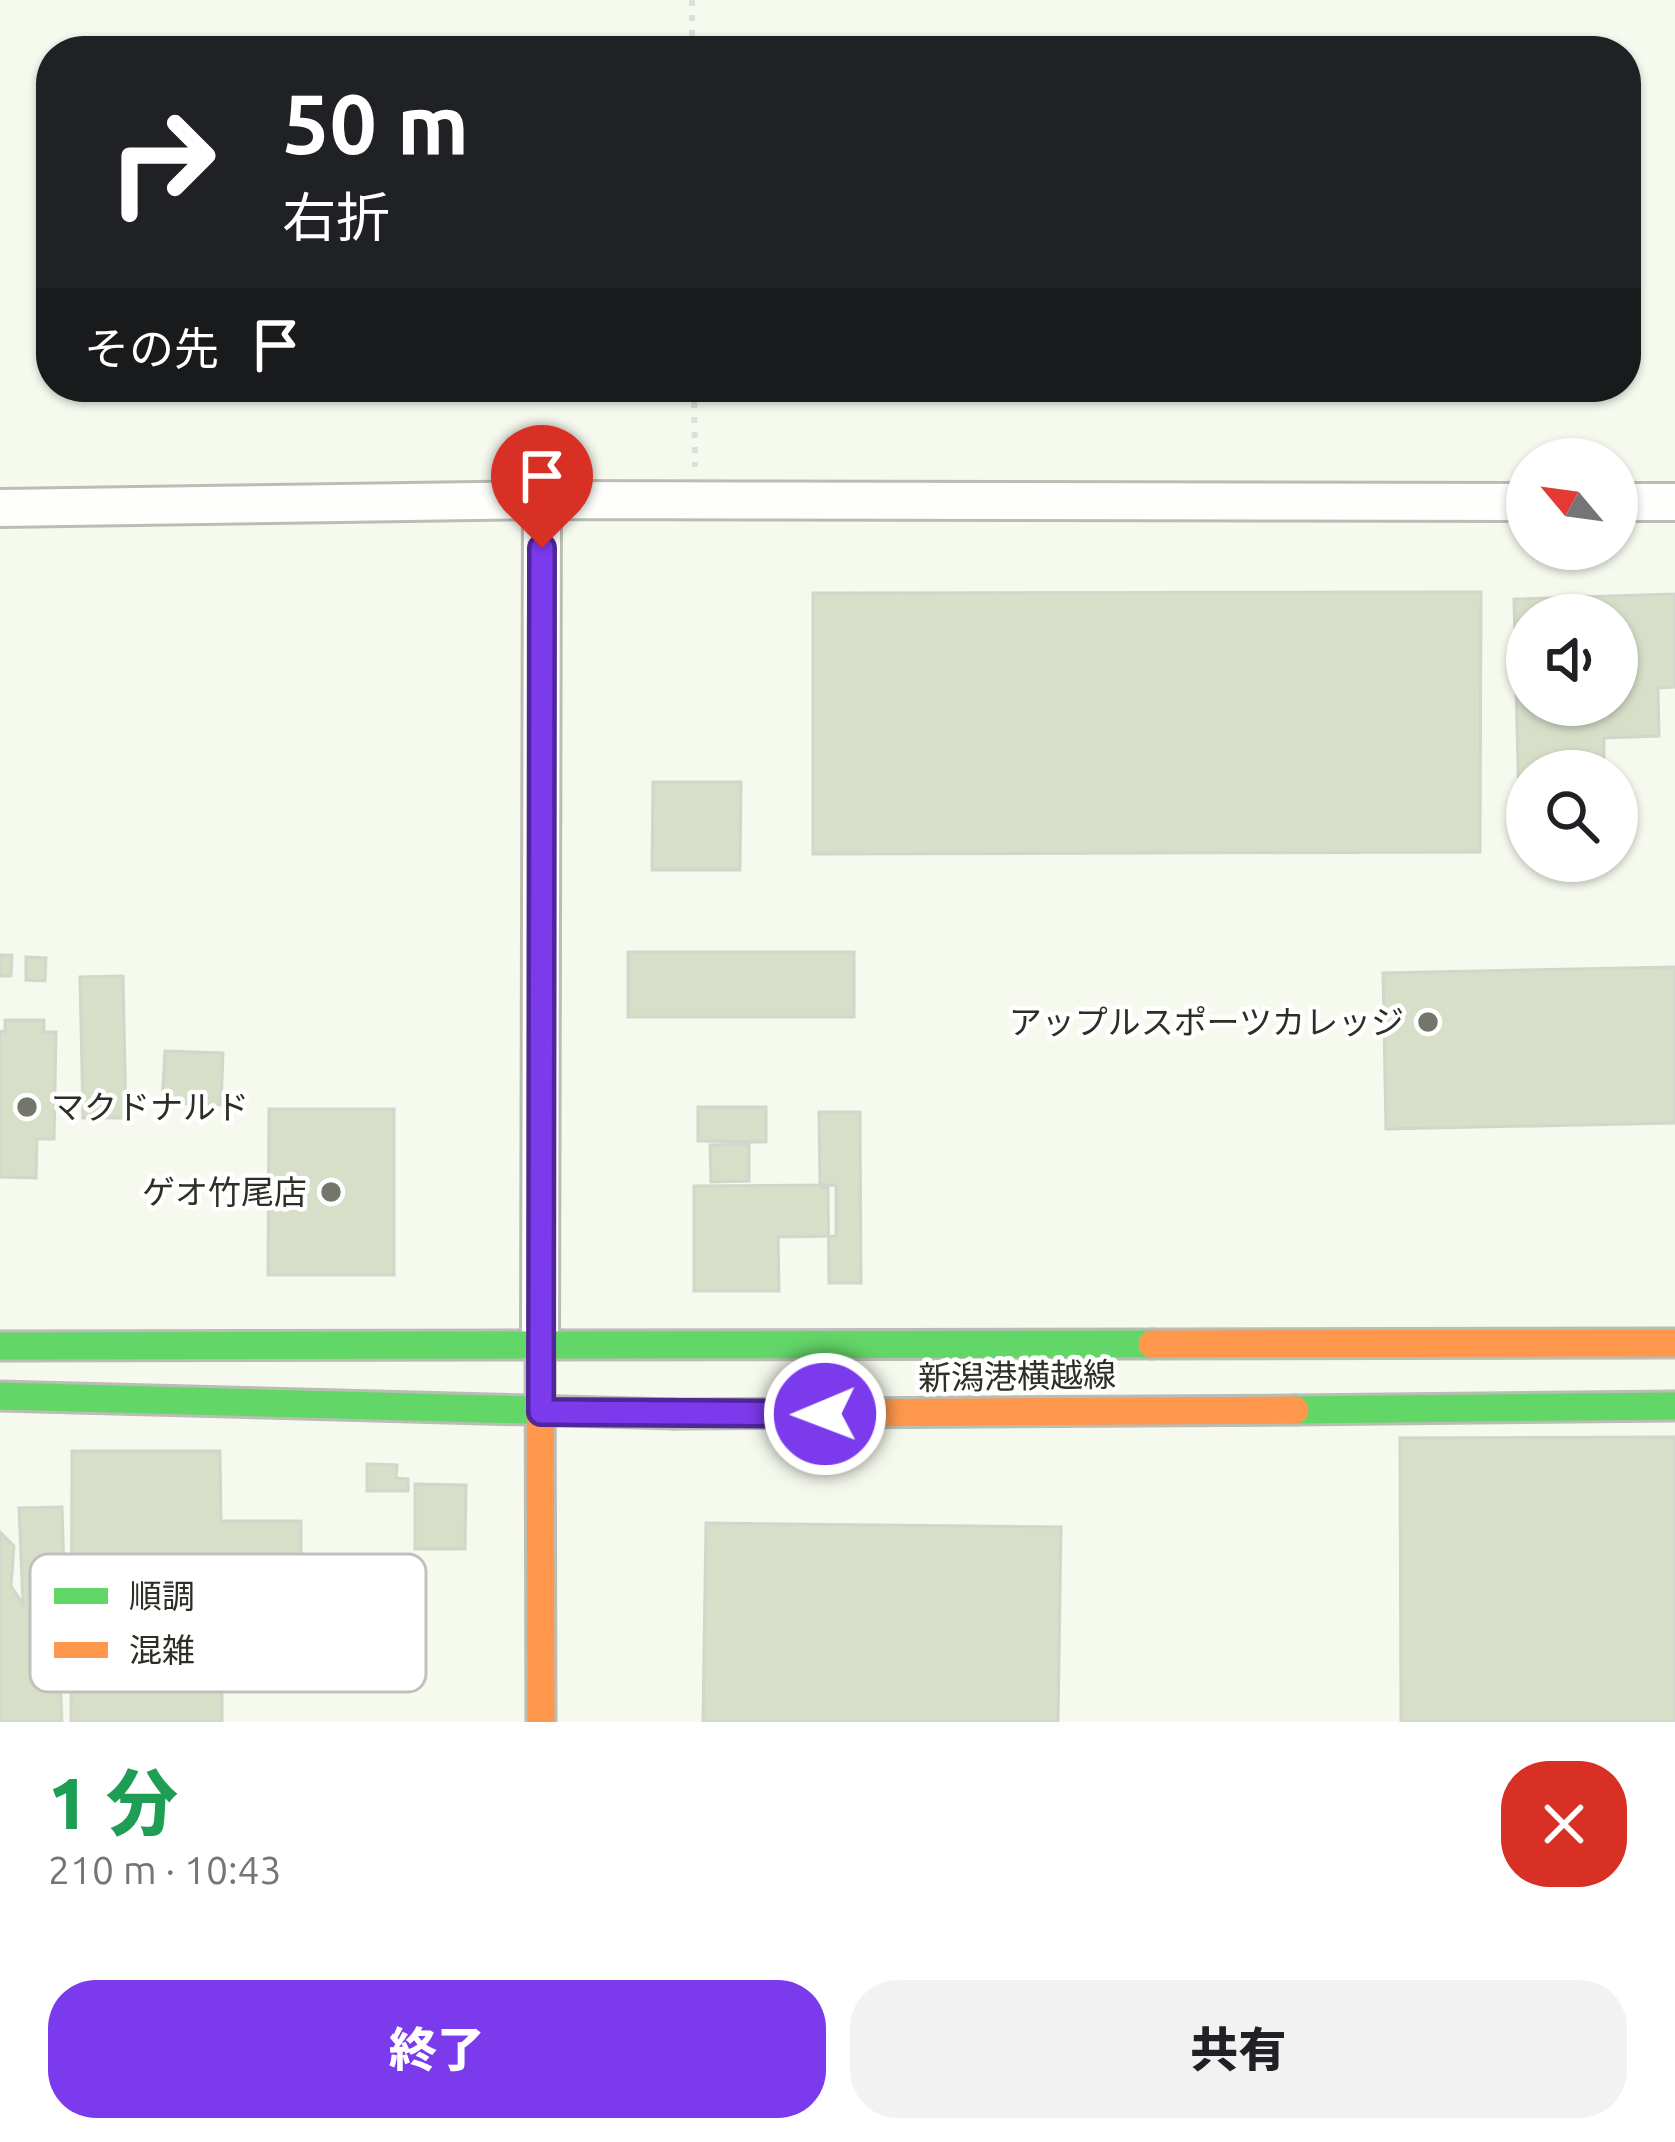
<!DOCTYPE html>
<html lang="ja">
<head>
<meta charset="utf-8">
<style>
	body { margin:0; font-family:Ubuntu,"Noto Sans JP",sans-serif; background:#f2f2f2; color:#202124; height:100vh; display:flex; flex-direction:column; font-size:45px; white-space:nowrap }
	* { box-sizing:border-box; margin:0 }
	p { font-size:39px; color:#757577 }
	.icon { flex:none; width:66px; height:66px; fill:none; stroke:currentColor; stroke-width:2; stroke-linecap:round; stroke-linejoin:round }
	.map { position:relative; height:1722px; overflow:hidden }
	.panel { display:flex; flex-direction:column; background:#fff; flex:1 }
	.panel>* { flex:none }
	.hud { position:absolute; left:36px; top:36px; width:1605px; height:366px; border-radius:48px; box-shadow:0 3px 9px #0004; background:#202124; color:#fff; overflow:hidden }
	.needle { width:78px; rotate:299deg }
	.buttons { position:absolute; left:1506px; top:438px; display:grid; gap:24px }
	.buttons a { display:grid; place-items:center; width:132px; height:132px; border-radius:50%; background:#fff; box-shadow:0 3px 9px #0004; font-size:60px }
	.pin { position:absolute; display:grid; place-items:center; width:102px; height:102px; color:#fff; margin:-123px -51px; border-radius:50% 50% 50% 0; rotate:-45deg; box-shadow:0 0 12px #0007 }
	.pin .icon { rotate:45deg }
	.me { position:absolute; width:132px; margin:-66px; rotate:269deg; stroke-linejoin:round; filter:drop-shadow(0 0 9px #0008) }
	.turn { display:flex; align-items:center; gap:42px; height:252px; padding:0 48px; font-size:54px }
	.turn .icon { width:156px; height:156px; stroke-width:2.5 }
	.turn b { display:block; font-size:84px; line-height:102px }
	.then { display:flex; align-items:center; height:114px; padding:0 48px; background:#0003; gap:24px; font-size:45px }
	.round { display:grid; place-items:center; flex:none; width:126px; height:126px; border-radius:48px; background:#f2f2f2 }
	.headline { display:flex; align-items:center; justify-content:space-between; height:204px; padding:0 48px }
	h1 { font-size:72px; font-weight:800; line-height:90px; color:#1e9e55 }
	.action { display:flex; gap:24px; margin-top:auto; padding:24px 48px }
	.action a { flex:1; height:138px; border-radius:48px; background:#7c3aed; color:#fff; font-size:48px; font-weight:800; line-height:138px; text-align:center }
	.action a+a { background:#f2f2f2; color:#202124 }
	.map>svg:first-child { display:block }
	.building { fill:#d8dfc9; stroke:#d2d6cb; stroke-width:3; fill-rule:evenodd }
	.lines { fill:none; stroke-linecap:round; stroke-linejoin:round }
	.street-casing { stroke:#babdb3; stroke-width:42 }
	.fast-casing { stroke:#babdb3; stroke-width:33 }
	.slow-casing { stroke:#babdb3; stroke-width:33 }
	.path { stroke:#dddfda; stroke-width:6; stroke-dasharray:6 9; stroke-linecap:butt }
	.street { stroke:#fefefc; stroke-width:36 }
	.fast { stroke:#63d668; stroke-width:27 }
	.slow { stroke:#ff974d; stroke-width:27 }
	.route-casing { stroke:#51269a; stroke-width:30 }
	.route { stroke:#7c3aed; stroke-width:21 }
	.poi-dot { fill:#73766b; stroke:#fff; stroke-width:4.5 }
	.labels { text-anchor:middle; stroke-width:9; stroke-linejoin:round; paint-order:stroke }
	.poi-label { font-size:33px; fill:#2c2f25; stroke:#fff; text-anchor:end }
	.street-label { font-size:33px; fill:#2c2f25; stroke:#fff }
	.key { fill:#fff; stroke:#c0c1be; stroke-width:3 }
	.key-label { font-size:33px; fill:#2c2f25 }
</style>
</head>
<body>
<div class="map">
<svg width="1675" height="1722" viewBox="0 0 1675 1722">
	<rect width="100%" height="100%" fill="#f6faee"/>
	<path class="building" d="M1481,592l-1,260 -667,2v-261z
		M1675,594v93l-17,1 1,48 -55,2v33h-77v77h-7l-6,-249zM1527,615h90v90h-90z
		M653,782h88l-1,88h-88z
		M628,952h226v65h-226z
		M0,955h12l-1,21h-11z
		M26,957l20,1 -1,23 -19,-1z
		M1675,967v156l-289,6 -3,-156z
		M123,976l3,142h-43l-3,-141z
		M5,1020h39v12h12l-2,107h-17l-1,39 -36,-1v-146l5,1z
		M165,1051l58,2 -2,52 -59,-2z
		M698,1107h68v35l-68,-1z
		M269,1109h125v166h-126z
		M819,1112h41l1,171h-32l-1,-95h-8z
		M749,1144v37l-38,1 -1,-37z
		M836,1185v51l-58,1 1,54h-85v-105z
		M1675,1437v285h-274l-1,-284z
		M72,1451h148l1,70h80v83l-79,1v117h-151z
		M367,1464l30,1 -1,13 12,1v12h-41z
		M415,1484l51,1 -1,64h-50z
		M62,1507l3,99 -8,1 5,115h-62v-190l14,14 -3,40 12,18 -4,-96z
		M706,1523l355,4 -3,195h-355z"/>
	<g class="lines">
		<g class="street-casing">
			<path id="street" d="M1617,502h58
				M0,508l542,-8 985,2
				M540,1345l2,-845"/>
		</g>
		<g class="fast-casing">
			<path id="fast" d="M0,1346l1152,-2
				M0,1396l674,18
				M1295,1410l380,-4"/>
		</g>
		<g class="slow-casing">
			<path id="slow" d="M1152,1344l523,-1
				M540,1345l1,377
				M674,1414l621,-4"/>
		</g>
		<path class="path" d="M692,0v51
			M694,387l1,80"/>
		<use href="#street" class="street"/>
		<use href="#fast" class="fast"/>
		<use href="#slow" class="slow"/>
	</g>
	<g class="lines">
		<g class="route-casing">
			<path id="route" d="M542,548l-1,864 284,2"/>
		</g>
		<use href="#route" class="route"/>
	</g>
	<g class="poi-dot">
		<circle cx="1428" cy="1022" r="12"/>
		<circle cx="27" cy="1107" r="12"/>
		<circle cx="331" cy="1192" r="12"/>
	</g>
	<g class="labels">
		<g class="poi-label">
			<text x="1404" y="1034">アップルスポーツカレッジ</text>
			<text x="51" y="1119" text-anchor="start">マクドナルド</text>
			<text x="307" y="1204">ゲオ竹尾店</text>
		</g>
		<g class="street-label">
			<text transform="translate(1017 1376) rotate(-1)" y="12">新潟港横越線</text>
		</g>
	</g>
	<rect x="30" y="1554" width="396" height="138" rx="18" class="key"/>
	<rect x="54" y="1588" width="54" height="16" fill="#63d668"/>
	<rect x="54" y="1642" width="54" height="16" fill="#ff974d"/>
	<g class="key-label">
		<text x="129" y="1608">順調</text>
		<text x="129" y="1662">混雑</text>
	</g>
</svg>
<div class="buttons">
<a><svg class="needle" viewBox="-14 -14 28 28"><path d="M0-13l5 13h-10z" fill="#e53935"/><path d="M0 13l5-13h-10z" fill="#757577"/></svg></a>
<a><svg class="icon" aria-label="sound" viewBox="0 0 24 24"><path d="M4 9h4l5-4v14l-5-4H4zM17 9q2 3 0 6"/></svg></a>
<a><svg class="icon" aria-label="search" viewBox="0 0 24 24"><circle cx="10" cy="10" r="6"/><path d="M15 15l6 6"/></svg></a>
</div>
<div class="pin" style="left:542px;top:548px;background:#d93025"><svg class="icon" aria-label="arrive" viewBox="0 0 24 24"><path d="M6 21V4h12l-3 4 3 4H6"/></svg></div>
<svg class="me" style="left:825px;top:1414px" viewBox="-20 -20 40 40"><circle r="17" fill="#7c3aed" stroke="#fff" stroke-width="3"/><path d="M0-11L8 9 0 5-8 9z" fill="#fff"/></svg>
<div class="hud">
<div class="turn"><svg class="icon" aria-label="right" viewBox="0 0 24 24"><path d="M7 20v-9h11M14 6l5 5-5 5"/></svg><div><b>50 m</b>右折</div></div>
<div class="then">その先<svg class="icon" aria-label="arrive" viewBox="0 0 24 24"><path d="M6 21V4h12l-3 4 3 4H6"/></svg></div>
</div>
</div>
<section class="panel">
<div class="headline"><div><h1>1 分</h1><p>210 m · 10:43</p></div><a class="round" style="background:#d93025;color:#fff"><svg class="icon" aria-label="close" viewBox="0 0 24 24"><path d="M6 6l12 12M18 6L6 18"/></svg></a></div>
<div class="action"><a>終了</a><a>共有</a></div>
</section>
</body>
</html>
